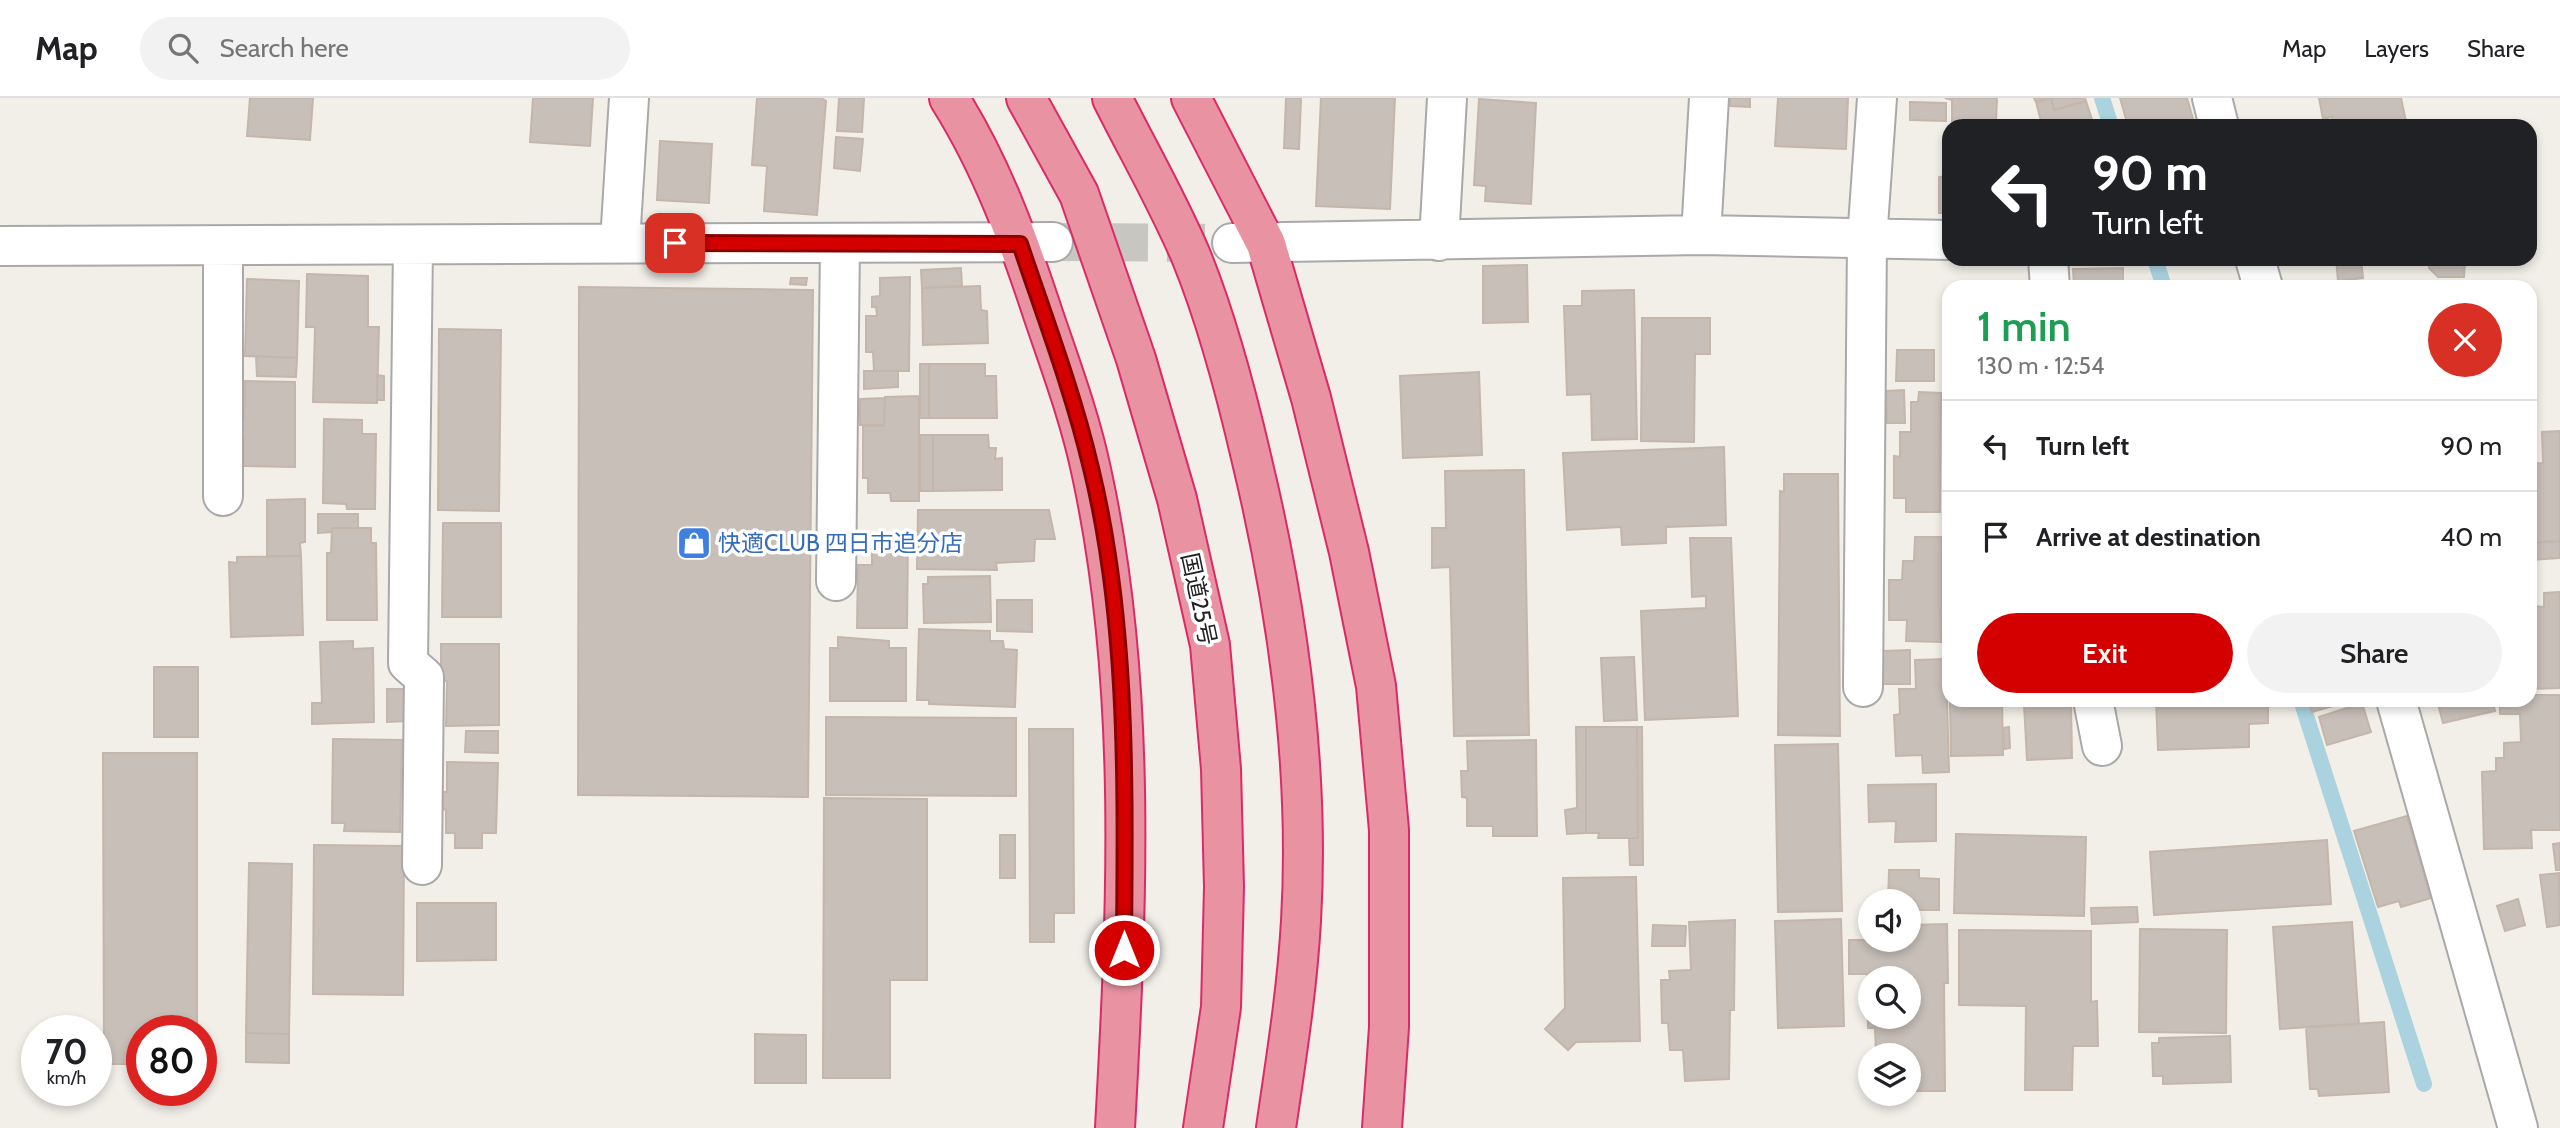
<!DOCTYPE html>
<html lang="en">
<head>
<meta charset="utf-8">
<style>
	body { margin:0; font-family:Cabin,"Noto Sans JP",sans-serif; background:#f2f2f2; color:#202124; height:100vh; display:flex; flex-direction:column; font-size:26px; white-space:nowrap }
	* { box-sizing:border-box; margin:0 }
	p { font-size:23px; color:#757577 }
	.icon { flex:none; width:38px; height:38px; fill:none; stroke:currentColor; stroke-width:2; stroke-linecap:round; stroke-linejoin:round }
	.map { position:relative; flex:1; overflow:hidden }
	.panel { position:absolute; left:1942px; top:182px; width:595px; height:427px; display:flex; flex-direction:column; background:#fff; border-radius:21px; box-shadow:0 4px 10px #0003 }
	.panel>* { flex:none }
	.banner { position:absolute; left:1942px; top:21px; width:595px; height:147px; border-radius:21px; box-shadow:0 4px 10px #0003; background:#202124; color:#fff; overflow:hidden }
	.controls { position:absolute; left:1858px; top:791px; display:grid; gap:14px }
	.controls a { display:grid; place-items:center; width:63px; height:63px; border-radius:50%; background:#fff; box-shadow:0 4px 10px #0003; font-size:35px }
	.speed { position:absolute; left:21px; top:917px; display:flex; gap:14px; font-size:35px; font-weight:700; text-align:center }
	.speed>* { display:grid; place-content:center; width:91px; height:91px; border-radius:50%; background:#fff; box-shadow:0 4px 10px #0003; line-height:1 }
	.speed small { font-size:18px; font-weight:400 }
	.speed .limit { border:10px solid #d22; background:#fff; color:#111 }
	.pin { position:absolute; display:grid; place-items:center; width:60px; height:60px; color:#fff; margin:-30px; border-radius:14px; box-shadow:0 4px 10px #0006 }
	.me { position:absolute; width:77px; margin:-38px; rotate:0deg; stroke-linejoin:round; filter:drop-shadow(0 0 5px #0008) }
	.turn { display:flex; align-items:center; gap:24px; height:147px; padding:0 35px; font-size:32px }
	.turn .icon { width:91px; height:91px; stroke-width:2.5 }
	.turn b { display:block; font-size:49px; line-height:60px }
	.round { display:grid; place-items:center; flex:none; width:74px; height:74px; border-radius:37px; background:#f2f2f2 }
	.overview { display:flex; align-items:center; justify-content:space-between; height:119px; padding:0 35px }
	h1 { font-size:42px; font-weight:600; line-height:52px; color:#1e9e55 }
	.primary-button { display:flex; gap:14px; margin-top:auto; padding:14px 35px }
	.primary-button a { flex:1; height:80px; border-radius:42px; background:#d40000; color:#fff; font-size:28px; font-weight:600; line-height:80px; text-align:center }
	.primary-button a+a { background:#f2f2f2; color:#202124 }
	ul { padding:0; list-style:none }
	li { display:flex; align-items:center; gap:21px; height:91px; padding:0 35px; border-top:2px solid #e0e0e0 }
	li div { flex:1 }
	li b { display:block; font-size:26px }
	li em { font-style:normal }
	header { display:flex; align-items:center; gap:42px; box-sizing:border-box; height:98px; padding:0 35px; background:#fff; border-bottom:2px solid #e0e0e0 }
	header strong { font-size:33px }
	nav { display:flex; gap:38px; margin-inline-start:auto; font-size:24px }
	.search { width:490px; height:63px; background:#f2f2f2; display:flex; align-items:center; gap:18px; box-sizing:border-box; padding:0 24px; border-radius:38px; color:#757577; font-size:26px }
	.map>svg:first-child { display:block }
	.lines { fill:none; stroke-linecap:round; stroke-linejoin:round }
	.stream { stroke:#aad3df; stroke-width:16 }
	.building { fill:#c7bfb8; stroke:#c4b6ab; stroke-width:2; fill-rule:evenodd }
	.minor-tunnel { stroke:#c8c6c1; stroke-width:38; stroke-dasharray:38 19; stroke-linecap:butt }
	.minor-casing { stroke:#a9a9a9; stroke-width:42 }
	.highway-casing { stroke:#dc2a67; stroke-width:42 }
	.minor { stroke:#fff; stroke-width:38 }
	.highway { stroke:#e892a2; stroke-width:38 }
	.route-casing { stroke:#8a0000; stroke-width:18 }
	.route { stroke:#d40000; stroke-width:12 }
	.labels { text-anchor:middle; stroke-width:7; stroke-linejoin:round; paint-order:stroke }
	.shop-label { font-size:23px; fill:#366cbe; stroke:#fff; text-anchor:start }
	.street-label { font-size:23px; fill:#222; stroke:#fff }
</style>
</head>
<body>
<header>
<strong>Map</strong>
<div class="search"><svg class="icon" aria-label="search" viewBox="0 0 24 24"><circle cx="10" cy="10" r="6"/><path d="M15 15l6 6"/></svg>Search here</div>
<nav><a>Map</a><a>Layers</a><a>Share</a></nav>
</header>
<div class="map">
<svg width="2560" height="1030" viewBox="0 0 2560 1030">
	<rect width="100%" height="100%" fill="#f2efe9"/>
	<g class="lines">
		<path class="stream" d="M2102,0l9,28
			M2155,161l9,28
			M2301,602l123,384"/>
	</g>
	<path class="building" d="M250,0h63l-3,42 -63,-4z
		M533,0h60l-3,48 -60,-4z
		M757,0h64l5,3 -9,114 -53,-4 3,-45 -15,-1z
		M839,0h25l-2,34 -25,-1z
		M1286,0h15l-2,51 -15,-1z
		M1321,0h74l-5,111 -74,-3z
		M1730,0h20v9l-20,-1z
		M1778,0h70l-2,51 -71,-3z
		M1945,0h52l-1,24 -44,-1v-21z
		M2034,0h51l1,3 -32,9 -3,-12 -15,4z
		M2051,0l3,12 32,-9 8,25 -44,-3 -8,2 -6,-23z
		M2120,0h67l8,28h-67z
		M2319,0h82l6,28h-73l-2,-9 -9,2z
		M1479,1l57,4 -5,101 -46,-3 1,-15 -12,-1z
		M1910,4l36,1v18l-36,-1z
		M2530,38l6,113h-6z
		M836,39l27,2 -3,32 -26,-3z
		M660,43l52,3 -3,59 -52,-3z
		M1946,56h4v59h-11v-36l7,-1z
		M2336,161h25l2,19 -25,3z
		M2429,161h36l-1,18h-26l-9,-9z
		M1527,167l1,57 -45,1v-57z
		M961,170l1,18 -40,2 -1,-18z
		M2123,170v19h-49l-1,-18z
		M307,176l61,2v51h11l-2,76 -64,-1 2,-75h-9z
		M910,179l-1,94h-35l-1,-19h-7v-36h11l-1,-9h-4v-10l8,-1v-18z
		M791,180h16l-1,7 -16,-1z
		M247,181l52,2 -2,77 -52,-2z
		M980,188l1,24 6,1 1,32 -65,2 -1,-57z
		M579,189l234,3 -5,507 -230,-2z
		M1634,192l3,149 -45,1 -1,-46 -24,1 -3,-89h18v-15z
		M1642,220h68v36h-15l-1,88 -53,-1z
		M439,231l62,1 -2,181 -61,-1z
		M1897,252h37v31h-38z
		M256,258l41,2 -1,19 -39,-1z
		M920,266h9v54h-9z
		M929,266h56v12h11l1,42h-68z
		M864,273h34v16l-34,2z
		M1479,274l3,83 -79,3 -3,-82z
		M377,277l7,1v24h-7z
		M245,283l50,1v85l-51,-1v-28h-4v-20l4,1z
		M1904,292l1,33h-18l-1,-32z
		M1919,294l22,1 -1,119h-34v-14h-12v-42l6,1v-25h11v-30h7z
		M919,298v105h-28l-1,-8h-22v-15h-5v-52h21l1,-29z
		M885,300l-1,27h-24v-26z
		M324,321l38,1v14h14l-1,75h-28l-1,-5 -23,-1z
		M2560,333v110l-30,2v-79l13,-1 -1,-31z
		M920,337h13v56h-13z
		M933,337h55l1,13h7l-1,11 7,-1v32l-69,1z
		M1724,349l2,78 -60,2v16l-44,2 -1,-18 -54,3 -4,-77z
		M1524,372l5,265 -75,1 -4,-169 -18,1v-40h14l-1,-57z
		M1784,376h54l2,262 -62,-1 2,-244 4,1z
		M305,401v43l-5,1 1,13h-34v-56z
		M918,412h131l6,29h-20l-1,22 -38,2 1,7 -80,-1z
		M318,416h40v14h-26v4l-14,1z
		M443,425h58v94h-59z
		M332,430h39v15h5l1,77h-50v-67h4z
		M1915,439h27l-1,105 -35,-1 1,-21h-18v-40h13l1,-19h11z
		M872,440h36l-1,90h-50l1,-63h14z
		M1690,440h41l7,178 -93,4 -4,-109 65,-3v-12l-14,1z
		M2560,443v17l-30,2v-17z
		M301,458l2,79 -72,2 -2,-75 8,1v-6z
		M990,478l1,46 -67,1 -1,-39h5v-7z
		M2560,494v96l-30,1 3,-83 11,1v-14z
		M997,502h35v32l-35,-1z
		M919,531l71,2v10h13l1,8 13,1 -2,57 -86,-3v-4h-12z
		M838,539l51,4v7h17v53h-76v-53h8z
		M353,543v8l20,-1 1,74 -62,2v-21h10l-2,-61z
		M441,546h58v81l-53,1 1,-45h-6z
		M1910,552v34h-27v-33z
		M1634,559l3,63 -33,1 -3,-63z
		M1946,561l3,113 -26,1 -1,-18 -26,1 -2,-41 6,-1 -1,-25h17l-1,-29z
		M154,569h44v70h-44z
		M387,591h19l1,32 -20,1z
		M2530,597h30v135h-29l1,18 -48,1 -2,-77 14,-1v-13h8v-15l17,-1 -1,-28h-20v-14h30z
		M2002,602l1,55 -52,1 -1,-54z
		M2156,602l112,2v21l-19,1v23l-91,3z
		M2307,602h9l3,10 -7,2z
		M2316,602h37l-34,10z
		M2437,602h55l3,11 -52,12z
		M2071,605l1,55 -45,2 -3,-56z
		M2362,605l9,29 -44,13 -8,-28z
		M826,619l190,1v78l-190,-1z
		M1576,629h10v106l-19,1 -2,-24 12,-2z
		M1586,629h51l1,111h-40l1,-5h-13z
		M1637,629h5l1,138h-13l-1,-27h9z
		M2009,629l1,21 -6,1 -1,-21z
		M1029,631h44l1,184h-20v29h-24z
		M466,633h32v22l-33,-1z
		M333,641l69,1 -2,92 -56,-1 1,-8h-13z
		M1536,642l1,96h-44v-10h-26v-28l-5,-1 -1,-26h7l-1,-30z
		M1838,646l4,167 -64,1 -3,-167z
		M103,655h94v278h-55v33h-38z
		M447,664l51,1 -2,70h-14v15h-27v-15h-9v-24l-4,1 1,-18h4z
		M1936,686v57l-41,1 1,-21 -27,1 -1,-37z
		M824,700l103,1v181h-37v98h-67z
		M2407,718l24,82 -30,9 -2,-6 -21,6 -24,-76z
		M1956,736l130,3 -2,79 -130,-3z
		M1000,737h15v43h-15z
		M2327,742l4,64 -177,11 -4,-63z
		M2560,745v27h-4l-3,-26z
		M314,747l90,1 -1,149 -90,-1z
		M249,765l43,1 -3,170 -43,-1z
		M1889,772h30v8l20,1v31h-30v-9h-21z
		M2559,775l1,52 -13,2 -7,-52z
		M1636,779l4,164 -64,1 -8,8 -23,-21 20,-21 -2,-130z
		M2518,801l7,26 -20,6 -8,-25z
		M417,805h79v57l-79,1z
		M2137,809l1,15 -46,2 -1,-16z
		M1841,821l3,107 -66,2 -3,-107z
		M1735,822l-1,90h-4l-1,69 -44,2 -2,-31h-13l-2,-27h-6l-1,-43h9l-1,-9 22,-1 -2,-48z
		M2352,824l7,102 -79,5 -7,-102z
		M1947,826l1,59h-4l1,108h-36v-36h-33l-1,-27h-7l-1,-54h-18v-34h60v-15zM1871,880h38v39h-38z
		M1653,827l33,1 -1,20h-33z
		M2140,831l87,1 -1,103 -87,-1z
		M1959,832l132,1v71l6,-1 1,45h-25l-1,44h-47l1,-84 -67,-1z
		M2384,924l5,70 -70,4 -1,-7h-8l-4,-62z
		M246,935l43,1v29l-43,-1z
		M755,936l51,1v48h-51z
		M2230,938l1,46 -68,2v-8h-10l-1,-33h7v-5z"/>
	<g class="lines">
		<path class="minor-tunnel" d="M1053,144l179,1"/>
		<g class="minor-casing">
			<path id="minor" d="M2212,0l7,28
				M1701,137l8,-137
				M1439,143l8,-143
				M620,144l9,-144
				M1232,145l469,-8 249,5
				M413,147l-5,418 16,14 -2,188
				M0,148l1053,-4
				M223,148v250
				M2048,161l2,28
				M2255,161l8,28
				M836,483l4,-337
				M1863,589l4,-447 10,-142
				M2093,602l9,46
				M2396,602l122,428"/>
		</g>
		<g class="highway-casing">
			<path id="highway" d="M949,0c43,68 70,143 95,219 17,50 36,101 47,153 47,214 36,440 24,658
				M1026,0l53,96 57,165 41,140 33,146 11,124 3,118 -3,120 -18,121
				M1112,0c26,52 56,104 79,158 25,61 46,140 61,205 36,150 58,305 49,460 -4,70 -15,138 -25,207
				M1191,0l75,146 45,154 38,154 27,134 13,144v197l-7,101"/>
		</g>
		<use href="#minor" class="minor"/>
		<use href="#highway" class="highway"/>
	</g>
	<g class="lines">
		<g class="route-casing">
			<path id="route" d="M675,145l345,1c25,74 53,148 71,224 38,156 34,322 33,482"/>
		</g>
		<use href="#route" class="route"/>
	</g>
	<defs>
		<g id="shop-square" transform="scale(1.75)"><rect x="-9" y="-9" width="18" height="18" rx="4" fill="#3f7fe0" stroke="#fff"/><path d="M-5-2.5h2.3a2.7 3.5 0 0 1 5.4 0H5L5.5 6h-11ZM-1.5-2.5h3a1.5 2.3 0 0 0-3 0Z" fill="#fff"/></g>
	</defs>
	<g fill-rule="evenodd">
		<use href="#shop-square" x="694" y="445"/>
	</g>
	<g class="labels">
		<g class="shop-label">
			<text x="718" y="453">快適CLUB 四日市追分店</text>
		</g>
		<g class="street-label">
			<text transform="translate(1199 501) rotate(78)" y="8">国道25号</text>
		</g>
	</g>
</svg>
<div class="controls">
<a><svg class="icon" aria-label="sound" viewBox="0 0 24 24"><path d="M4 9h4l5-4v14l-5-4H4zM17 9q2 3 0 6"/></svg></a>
<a><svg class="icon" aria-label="search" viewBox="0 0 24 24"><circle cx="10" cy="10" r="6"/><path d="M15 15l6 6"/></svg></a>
<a><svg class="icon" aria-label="layers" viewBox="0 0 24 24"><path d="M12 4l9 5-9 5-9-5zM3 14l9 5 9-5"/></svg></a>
</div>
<div class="speed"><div>70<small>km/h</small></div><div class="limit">80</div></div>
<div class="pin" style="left:675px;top:145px;background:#d93025"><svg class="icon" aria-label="arrive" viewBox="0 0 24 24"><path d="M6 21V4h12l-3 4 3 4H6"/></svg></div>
<svg class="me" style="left:1124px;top:852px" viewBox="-20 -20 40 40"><circle r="17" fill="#d40000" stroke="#fff" stroke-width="3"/><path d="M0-11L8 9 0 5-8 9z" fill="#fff"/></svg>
<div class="banner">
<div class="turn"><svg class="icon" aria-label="left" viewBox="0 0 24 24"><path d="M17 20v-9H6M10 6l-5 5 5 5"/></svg><div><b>90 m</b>Turn left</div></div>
</div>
<section class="panel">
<div class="overview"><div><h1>1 min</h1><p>130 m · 12:54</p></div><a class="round" style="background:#d93025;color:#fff"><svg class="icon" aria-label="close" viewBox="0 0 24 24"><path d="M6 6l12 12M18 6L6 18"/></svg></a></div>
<ul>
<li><svg class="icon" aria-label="left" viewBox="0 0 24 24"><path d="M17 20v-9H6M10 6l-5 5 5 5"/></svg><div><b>Turn left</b></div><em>90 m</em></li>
<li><svg class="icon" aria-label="arrive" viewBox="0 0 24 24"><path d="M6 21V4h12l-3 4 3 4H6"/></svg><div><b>Arrive at destination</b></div><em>40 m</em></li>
</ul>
<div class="primary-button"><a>Exit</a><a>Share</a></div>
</section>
</div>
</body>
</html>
